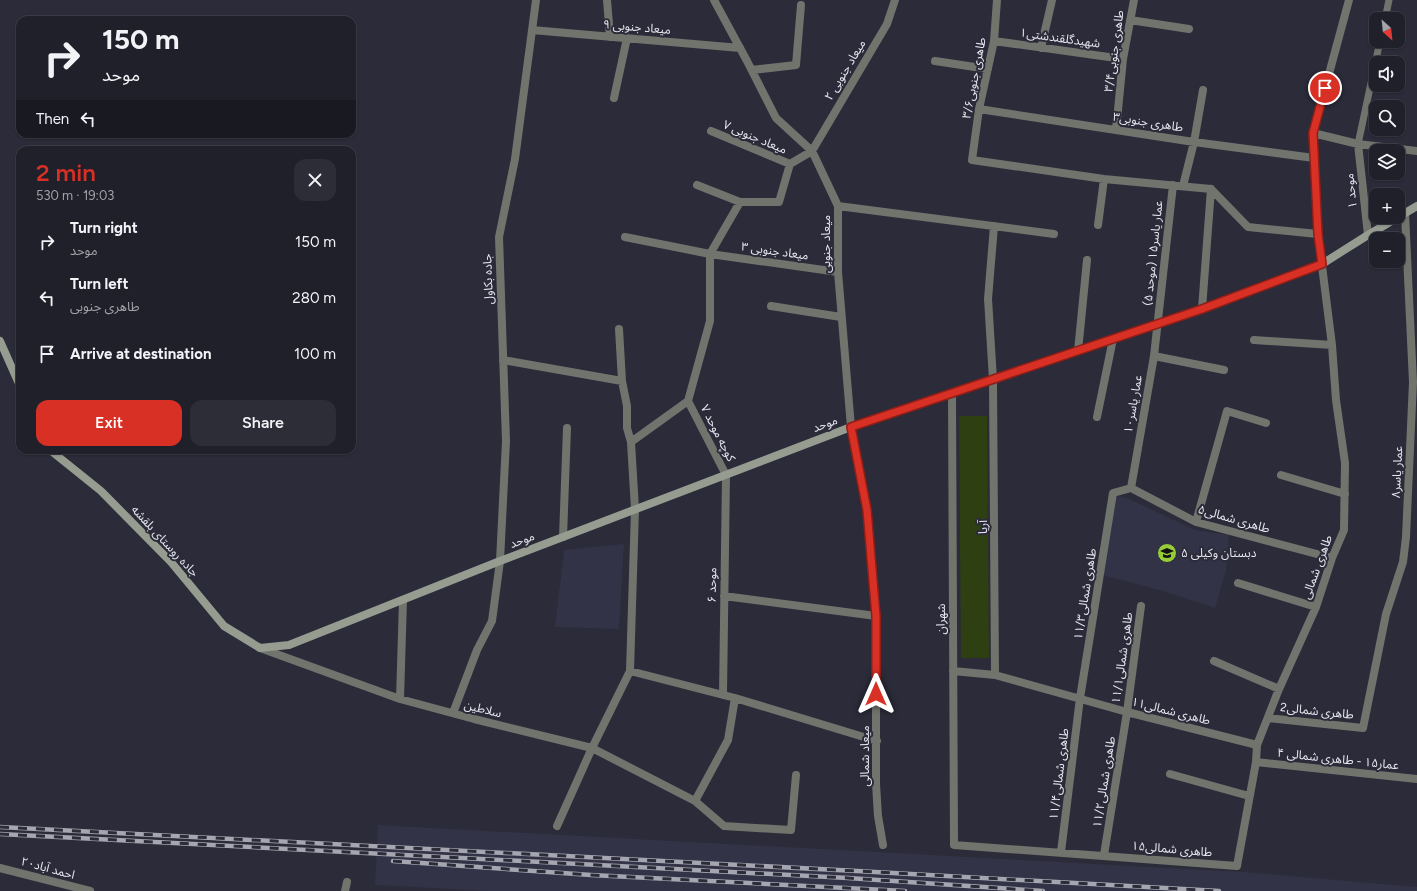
<!DOCTYPE html>
<html lang="en">
<head>
<meta charset="utf-8">
<style>
	body { margin:0; font-family:Figtree,"Noto Sans Arabic",sans-serif; background:#2d2d37; color:#f1f3f6; height:100vh; display:flex; flex-direction:column; font-size:15px; white-space:nowrap }
	* { box-sizing:border-box; margin:0 }
	p { font-size:13px; color:#a2a3a9 }
	.icon { flex:none; width:22px; height:22px; fill:none; stroke:currentColor; stroke-width:2; stroke-linecap:round; stroke-linejoin:round }
	.map { position:relative; flex:1; overflow:hidden }
	.sheet { position:absolute; left:16px; top:146px; width:340px; height:308px; display:flex; flex-direction:column; background:#20202b; border-radius:12px; box-shadow:0 1px 3px #0004,0 0 0 1px #3d3e47 }
	.sheet>* { flex:none }
	.hud { position:absolute; left:16px; top:16px; width:340px; height:122px; border-radius:12px; box-shadow:0 1px 3px #0004,0 0 0 1px #3d3e47; background:#20202b; color:#f1f3f6; overflow:hidden }
	.needle { width:26px; rotate:153deg }
	.fabs { position:absolute; left:1369px; top:12px; display:grid; gap:8px }
	.fabs a { display:grid; place-items:center; width:36px; height:36px; border-radius:8px; background:#20202b; box-shadow:0 1px 3px #0004,0 0 0 1px #3d3e47; font-size:20px }
	.pin { position:absolute; display:grid; place-items:center; width:34px; height:34px; color:#fff; margin:-17px; border:2px solid #fff; border-radius:50%; box-shadow:0 1px 4px #0007 }
	.me { position:absolute; width:44px; margin:-22px; rotate:0deg; stroke-linejoin:round; filter:drop-shadow(0 0 3px #0008) }
	.turn { display:flex; align-items:center; gap:14px; height:84px; padding:0 20px; font-size:18px }
	.turn .icon { width:52px; height:52px; stroke-width:2.5 }
	.turn b { display:block; font-size:28px; line-height:34px }
	.then { display:flex; align-items:center; height:38px; padding:0 20px; background:#0003; gap:8px; font-size:15px }
	.round { display:grid; place-items:center; flex:none; width:42px; height:42px; border-radius:12px; background:#2d2d37 }
	.headline { display:flex; align-items:center; justify-content:space-between; height:68px; padding:0 20px }
	h1 { font-size:24px; font-weight:600; line-height:30px; color:#d93025 }
	.cta { display:flex; gap:8px; margin-top:auto; padding:8px 20px }
	.cta a { flex:1; height:46px; border-radius:12px; background:#d93025; color:#fff; font-size:16px; font-weight:600; line-height:46px; text-align:center }
	.cta a+a { background:#2d2d37; color:#f1f3f6 }
	ul { padding:0; list-style:none }
	li { display:flex; align-items:center; gap:12px; height:56px; padding:0 20px }
	li div { flex:1 }
	li b { display:block; font-size:15px }
	li em { font-style:normal }
	.map>svg:first-child { display:block }
	.built { fill:#333347 }
	.green { fill:#2e4012 }
	.lines { fill:none; stroke-linecap:round; stroke-linejoin:round }
	.lane { stroke:#70746d; stroke-width:7 }
	.street { stroke:#70746d; stroke-width:8 }
	.secondary { stroke:#979c91; stroke-width:8 }
	.rail-casing { stroke:#a6a6b1; stroke-width:4.5 }
	.rail { stroke:#2b2b39; stroke-width:3; stroke-dasharray:9; stroke-linecap:butt }
	.route-casing { stroke:#8d1f18; stroke-width:10 }
	.route { stroke:#d93025; stroke-width:7 }
	.labels { text-anchor:middle; stroke-width:4; stroke-linejoin:round; paint-order:stroke }
	.street-label { font-size:12px; fill:#e6e7f0; stroke:#2b2b39 }
	.poi-label { font-size:12px; fill:#e6e7f0; stroke:#2b2b39; text-anchor:start }
</style>
</head>
<body>
<div class="map">
<svg width="1417" height="891" viewBox="0 0 1417 891">
	<rect width="100%" height="100%" fill="#2b2b39"/>
	<path class="built" d="M1115,496l12,2 68,32 34,5 -3,35 -11,38 -52,-17 -60,-16z
		M624,544l-5,85 -64,-2 9,-77z
		M378,825l866,47 173,15v4h-928l-114,-6z"/>
	<path class="green" d="M959,416h28l2,242h-28z"/>
	<g class="lines">
		<path class="lane" d="M1385,19l4,-19
			M1358,144l22,-103"/>
		<path class="street" d="M607,0l3,37
			M714,0l33,61 29,57 36,33 26,55v66l13,155 16,83 9,106v168l2,32 5,29
			M997,0l-3,41 -15,68 -7,51 132,19 107,10
			M1130,20l59,9
			M532,30l208,18
			M994,41l129,18
			M1041,48l11,-48
			M935,61l53,8
			M752,70l44,-5 5,-60
			M614,98l13,-60
			M979,109l215,33 120,16
			M1116,130l7,-71 11,-59
			M711,131l79,33
			M1313,133l45,11 59,7
			M1358,144l10,91
			M697,185l43,17
			M1183,186l11,-44 9,-52
			M1211,189l37,38 70,7
			M838,206l216,28
			M1098,225l6,-46
			M994,226l-6,73 5,80 2,296
			M625,237l85,17 128,18
			M771,306l70,11
			M1202,309l9,-120
			M619,329l3,52 5,25v22l4,14
			M1254,340l78,5
			M1078,351l9,-91
			M1154,356l70,14
			M503,360l119,21
			M952,394l2,451 283,21 19,-104 1,-17 22,-56 37,-82 16,-49 12,-28 1,-67 -9,-63 -4,-55 -14,-111 -5,-101 36,-133
			M688,401l38,74 -3,220
			M1097,417l16,-78
			M1281,475l64,19
			M1131,488l23,-132 19,-171
			M1196,522l31,-111 39,12
			M563,537l4,-109
			M1238,583l78,24
			M724,596l152,20
			M260,648l140,51 74,20 118,29 103,53 29,25 67,4 5,-55
			M1214,661l65,28
			M953,671l42,4 132,37 130,33
			M400,699l3,-99
			M453,713l24,-63 15,-29 8,-60 6,-120 -7,-204 16,-78 21,-159
			M1268,718l95,10 23,-114 17,-52 3,-25 7,-155 -8,-169
			M877,741l-142,-43 -105,-27 5,-162 -4,-67 57,-41 22,-80v-67l30,-52h39l11,-38 22,-13 75,-127 8,-24
			M1256,762l161,17
			M1170,774l79,22
			M695,801l33,-61 7,-42
			M557,826l35,-78 38,-77
			M1061,852l19,-154 33,-205 18,-5 65,34 136,36
			M1104,855l23,-143 14,-106
			M0,868l90,23
			M345,891l2,-9"/>
		<path class="secondary" d="M0,341l20,45
			M50,450l51,41 70,71 53,64 36,22 29,-3 211,-84 351,-134 351,-118 120,-45 46,-29 49,-29"/>
		<g class="rail-casing">
			<path id="rail" d="M0,827l857,44 362,20
				M0,834l848,44 195,13
				M393,861l198,14 314,16"/>
		</g>
		<use href="#rail" class="rail"/>
	</g>
	<g class="lines">
		<g class="route-casing">
			<path id="route" d="M876,694v-78l-9,-106 -16,-83 351,-118 120,-45 -4,-30 -5,-101 12,-45"/>
		</g>
		<use href="#route" class="route"/>
	</g>
	<defs>
		<g id="school-disc" transform="scale(1)"><circle r="9.5" fill="#97cc39" stroke="#2b2b39"/><path d="M0-5L7-2L0 1L-7-2ZM-4 1L0 2.5L4 1V4Q0 6-4 4Z" fill="#111"/></g>
	</defs>
	<g fill-rule="evenodd">
		<use href="#school-disc" x="1167" y="553"/>
	</g>
	<g class="labels">
		<g class="street-label">
			<text transform="translate(637 27) rotate(5)" y="4">میعاد جنوبی ۹</text>
			<text transform="translate(1060 38) rotate(8)" y="4">شهیدگلقندشتی۱</text>
			<text transform="translate(1114 51) rotate(-82)" y="4">طاهری جنوبی۳/۴</text>
			<text transform="translate(845 70) rotate(-59)" y="4">میعاد جنوبی ۲</text>
			<text transform="translate(974 78) rotate(-79)" y="4">طاهری جنوبی۳/۶</text>
			<text transform="translate(1148 122) rotate(9)" y="4">طاهری جنوبی۳</text>
			<text transform="translate(755 137) rotate(23)" y="4">میعاد جنوبی ۷</text>
			<text transform="translate(1351 191) rotate(-96)" y="4">موحد ۱</text>
			<text transform="translate(826 244) rotate(-90)" y="4">میعاد جنوبی</text>
			<text transform="translate(775 251) rotate(8)" y="4">میعاد جنوبی ۳</text>
			<text transform="translate(1153 253) rotate(-84)" y="4">عمار یاسر۱۵ (موحد ۵)</text>
			<text transform="translate(488 279) rotate(-92)" y="4">جاده بکاول</text>
			<text transform="translate(1133 404) rotate(-80)" y="4">عمار یاسر۱۰</text>
			<text transform="translate(825 424) rotate(-21)" y="4">موحد</text>
			<text transform="translate(718 433) rotate(63)" y="4">کوچه موحد ۷</text>
			<text transform="translate(1397 472) rotate(-87)" y="4">عمار یاسر۸</text>
			<text transform="translate(1234 519) rotate(16)" y="4">طاهری شمالی۵</text>
			<text transform="translate(983 527) rotate(-90)" y="4">آریا</text>
			<text transform="translate(522 540) rotate(-21)" y="4">موحد</text>
			<text transform="translate(165 541) rotate(47)" y="4">جاده روستای بلقشه</text>
			<text transform="translate(1317 567) rotate(-70)" y="4">طاهری شمالی</text>
			<text transform="translate(712 585) rotate(-89)" y="4">موحد ۶</text>
			<text transform="translate(1085 594) rotate(-81)" y="4">طاهری شمالی۱۱/۳</text>
			<text transform="translate(941 619) rotate(-90)" y="4">شهران</text>
			<text transform="translate(1122 658) rotate(-82)" y="4">طاهری شمالی۱۱/۱</text>
			<text transform="translate(483 709) rotate(14)" y="4">سلاطین</text>
			<text transform="translate(1171 711) rotate(14)" y="4">طاهری شمالی۱۱</text>
			<text transform="translate(1317 711) rotate(6)" y="4">طاهری شمالی2</text>
			<text transform="translate(865 756) rotate(-90)" y="4">میعاد شمالی</text>
			<text transform="translate(1338 759) rotate(6)" y="4">عمار۱۵ - طاهری شمالی ۴</text>
			<text transform="translate(1059 774) rotate(-83)" y="4">طاهری شمالی۱۱/۴</text>
			<text transform="translate(1104 782) rotate(-81)" y="4">طاهری شمالی۱۱/۲</text>
			<text transform="translate(1172 849) rotate(5)" y="4">طاهری شمالی۱۵</text>
			<text transform="translate(48 868) rotate(15)" y="4">احمد آباد۲۰</text>
		</g>
		<g class="poi-label">
			<text x="1181" y="557">دبستان وکیلی ۵</text>
		</g>
	</g>
</svg>
<div class="fabs">
<a><svg class="needle" viewBox="-14 -14 28 28"><path d="M0-13l5 13h-10z" fill="#e53935"/><path d="M0 13l5-13h-10z" fill="#a2a3a9"/></svg></a>
<a><svg class="icon" aria-label="sound" viewBox="0 0 24 24"><path d="M4 9h4l5-4v14l-5-4H4zM17 9q2 3 0 6"/></svg></a>
<a><svg class="icon" aria-label="search" viewBox="0 0 24 24"><circle cx="10" cy="10" r="6"/><path d="M15 15l6 6"/></svg></a>
<a><svg class="icon" aria-label="layers" viewBox="0 0 24 24"><path d="M12 4l9 5-9 5-9-5zM3 14l9 5 9-5"/></svg></a>
<a>+</a>
<a>−</a>
</div>
<div class="pin" style="left:1325px;top:88px;background:#d93025"><svg class="icon" aria-label="arrive" viewBox="0 0 24 24"><path d="M6 21V4h12l-3 4 3 4H6"/></svg></div>
<svg class="me" style="left:876px;top:694px" viewBox="-20 -20 40 40"><path d="M0-17L14 15 0 8-14 15z" fill="#d93025" stroke="#fff" stroke-width="4"/></svg>
<div class="hud">
<div class="turn"><svg class="icon" aria-label="right" viewBox="0 0 24 24"><path d="M7 20v-9h11M14 6l5 5-5 5"/></svg><div><b>150 m</b>موحد</div></div>
<div class="then">Then<svg class="icon" aria-label="left" viewBox="0 0 24 24"><path d="M17 20v-9H6M10 6l-5 5 5 5"/></svg></div>
</div>
<section class="sheet">
<div class="headline"><div><h1>2 min</h1><p>530 m · 19:03</p></div><a class="round"><svg class="icon" aria-label="close" viewBox="0 0 24 24"><path d="M6 6l12 12M18 6L6 18"/></svg></a></div>
<ul>
<li><svg class="icon" aria-label="right" viewBox="0 0 24 24"><path d="M7 20v-9h11M14 6l5 5-5 5"/></svg><div><b>Turn right</b><p>موحد</p></div><em>150 m</em></li>
<li><svg class="icon" aria-label="left" viewBox="0 0 24 24"><path d="M17 20v-9H6M10 6l-5 5 5 5"/></svg><div><b>Turn left</b><p>طاهری جنوبی</p></div><em>280 m</em></li>
<li><svg class="icon" aria-label="arrive" viewBox="0 0 24 24"><path d="M6 21V4h12l-3 4 3 4H6"/></svg><div><b>Arrive at destination</b></div><em>100 m</em></li>
</ul>
<div class="cta"><a>Exit</a><a>Share</a></div>
</section>
</div>
</body>
</html>
